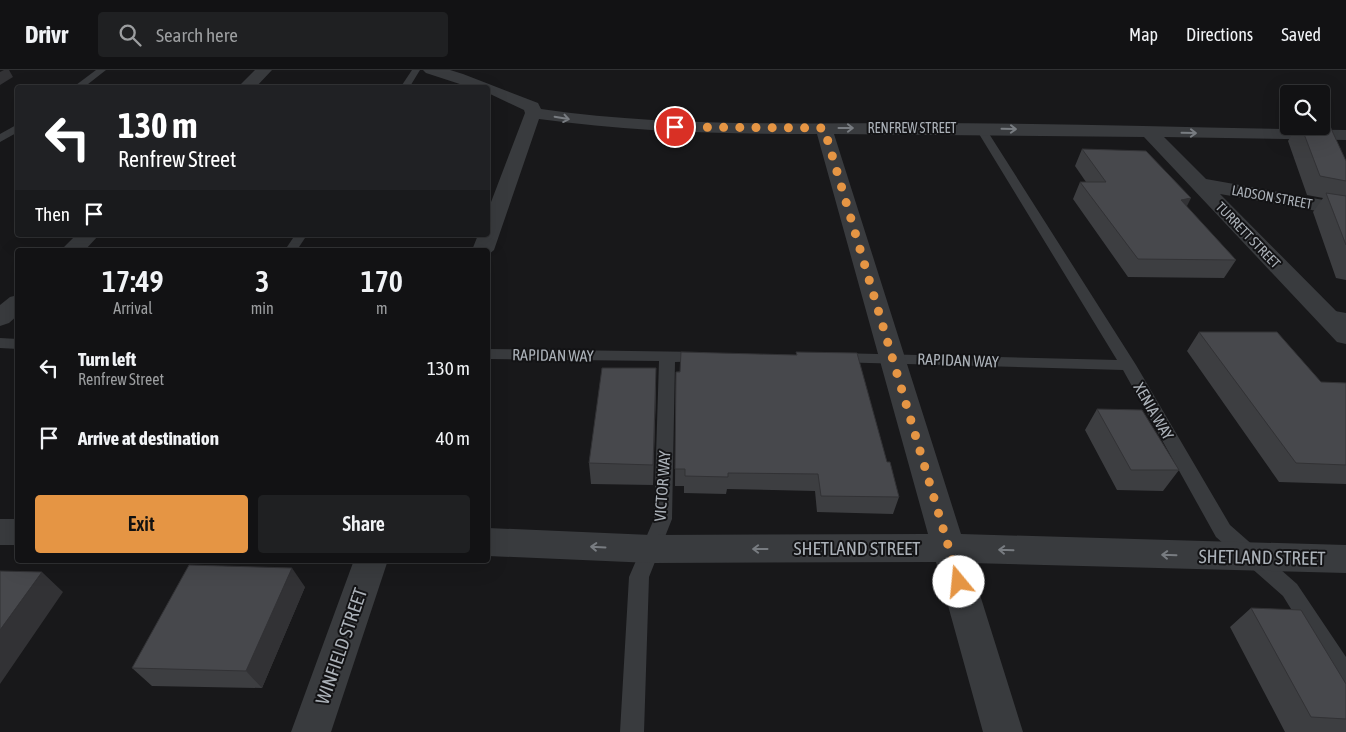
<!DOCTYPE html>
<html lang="en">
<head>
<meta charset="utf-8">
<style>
	body { margin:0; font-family:"Asap Condensed",sans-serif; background:#1f2022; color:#f1f3f6; height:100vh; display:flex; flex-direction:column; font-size:19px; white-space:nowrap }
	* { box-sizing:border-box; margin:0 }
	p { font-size:16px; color:#9c9ea0 }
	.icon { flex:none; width:28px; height:28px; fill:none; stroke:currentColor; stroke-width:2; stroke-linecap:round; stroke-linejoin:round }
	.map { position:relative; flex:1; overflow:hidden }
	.details { position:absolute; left:15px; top:178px; width:475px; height:315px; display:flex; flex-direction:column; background:#121214; border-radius:5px; box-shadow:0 5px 20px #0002,0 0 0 1px #313234 }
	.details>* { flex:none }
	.banner { position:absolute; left:15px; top:15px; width:475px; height:152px; border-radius:5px; box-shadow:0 5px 20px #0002,0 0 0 1px #313234; background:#202124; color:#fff; overflow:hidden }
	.controls { position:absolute; left:1280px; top:15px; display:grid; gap:10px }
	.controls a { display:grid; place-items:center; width:50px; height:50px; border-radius:5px; background:#121214; box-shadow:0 5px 20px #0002,0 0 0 1px #313234; font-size:25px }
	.pin { position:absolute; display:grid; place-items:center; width:42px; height:42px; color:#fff; margin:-21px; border:2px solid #fff; border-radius:50%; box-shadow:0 1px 5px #0007 }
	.me { position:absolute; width:55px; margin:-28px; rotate:343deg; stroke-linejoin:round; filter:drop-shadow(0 0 4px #0008) }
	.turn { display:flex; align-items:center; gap:18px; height:105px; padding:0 20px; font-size:22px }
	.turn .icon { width:65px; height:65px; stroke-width:2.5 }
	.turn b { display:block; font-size:35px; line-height:42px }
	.then { display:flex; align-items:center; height:48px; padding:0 20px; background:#0003; gap:10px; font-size:19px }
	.eta { display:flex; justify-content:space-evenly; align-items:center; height:85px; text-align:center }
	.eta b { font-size:30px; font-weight:600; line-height:35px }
	.action { display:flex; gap:10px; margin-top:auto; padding:10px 20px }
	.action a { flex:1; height:58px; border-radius:5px; background:#e59544; color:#111; font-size:20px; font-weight:600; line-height:58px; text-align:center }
	.action a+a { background:#1f2022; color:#f1f3f6 }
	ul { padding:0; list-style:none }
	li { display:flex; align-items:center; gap:15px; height:70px; padding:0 20px }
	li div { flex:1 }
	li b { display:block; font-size:19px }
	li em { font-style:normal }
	header { display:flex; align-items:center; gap:30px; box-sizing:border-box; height:70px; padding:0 25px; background:#121214; border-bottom:1px solid #313234 }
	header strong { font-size:24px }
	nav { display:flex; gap:28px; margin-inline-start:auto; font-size:18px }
	.search { width:350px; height:45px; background:#1f2022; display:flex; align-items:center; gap:12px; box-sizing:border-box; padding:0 18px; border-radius:5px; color:#9c9ea0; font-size:19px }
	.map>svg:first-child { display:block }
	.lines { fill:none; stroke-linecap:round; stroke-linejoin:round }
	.lane { fill:#393b3e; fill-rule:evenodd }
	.street { fill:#393b3e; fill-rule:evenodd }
	.wall { fill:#3d3e41 }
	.shaded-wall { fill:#323235 }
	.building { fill:#47484c; stroke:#323235 }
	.oneway { stroke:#787c81 }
	.route { stroke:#e59544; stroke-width:9; stroke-dasharray:0 16.2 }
	.labels { text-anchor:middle; stroke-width:4; stroke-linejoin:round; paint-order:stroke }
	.far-street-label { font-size:14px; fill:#abb1b8; stroke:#131315 }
	.street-label { font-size:16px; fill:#abb1b8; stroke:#131315 }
	.near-street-label { font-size:19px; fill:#abb1b8; stroke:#131315 }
</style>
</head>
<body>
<header>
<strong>Drivr</strong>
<div class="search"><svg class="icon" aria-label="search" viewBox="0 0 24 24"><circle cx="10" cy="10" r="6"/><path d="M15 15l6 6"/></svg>Search here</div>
<nav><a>Map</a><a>Directions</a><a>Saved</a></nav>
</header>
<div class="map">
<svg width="1346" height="662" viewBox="0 0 1346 662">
	<rect width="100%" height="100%" fill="#18181a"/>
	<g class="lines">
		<path class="lane" d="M96,0h10l-23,18h-11z
			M412,0h8l-11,18h-9z
			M18,54v8l-18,10v-8z
			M981,56l5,3 150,236 94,160 67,59 49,73v31l-8,-3 -55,-89 -67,-59 -93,-167 -291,-8 -3,-4 3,-4 5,-1 280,7 -141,-231z
			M295,165h12l-10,15h-12z
			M1324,239l22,4v10l-27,-7 -2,-3 2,-3z
			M0,268l18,1v10l-18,-1z
			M488,279l215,3 5,1 3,4 -3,4 -33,1 -3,157 -23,58 -5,155h-24l9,-155 25,-58 5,-158 -171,-2z"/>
		<path class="street" d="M255,0h17l-17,18h-18z
			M423,0h27l13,4 75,29 3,6c125,18 250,14 376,14 143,0 286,5 429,7v10l-182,-3 42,42 140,25v12l-126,-22 126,127v23l-9,-2 -193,-205 -310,-3 127,400 385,11v28l-376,-10 53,169h-40l-47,-170 -285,1 -163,-7v-28l163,7 277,-1 -111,-400c-93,0 -185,-2 -278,-15l-45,131 -6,5v-5h-16l6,-15h10v-25l37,-97 -1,-3 -36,-17v-5h-16l-46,-15z
			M76,165h23l-14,15h-24z
			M18,225v20l-9,8 -9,3v-21l10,-8z
			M0,449h18v26h-18z
			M354,490h34l-57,172h-40z"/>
	</g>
	<path class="wall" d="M1297,56h24l25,35v119l-10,-2 -23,-66 10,-14 -16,-3 -19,-54z
		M1082,79l105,58 49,53 -12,18 -96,-1 -55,-78 7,-17h6l-11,-16z
		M1199,262l122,50 25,1v101l-67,-2 -92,-131z
		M796,282l91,110 12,35 -6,17 -76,-2 -2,-21 -88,-2 -1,5 -42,-1v-7h-9l1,-114 120,-17z
		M656,298v21l-3,96 -62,-1 -2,-21z
		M1097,339l82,61 -16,21 -46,-1 -32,-60z
		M305,517l-43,101 -110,-2 -20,-18z
		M1251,538l95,76v48h-61l-55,-105z"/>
	<path class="shaded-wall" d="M4,0h5l4,7 -13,8v-13z
		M1191,128l-9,18 -1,-16z
		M656,298v21l-3,96v-20z
		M292,498l13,19 -43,101 -16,-17z
		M42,502l21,20 -63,92v-54z"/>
	<path class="building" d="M1321,53l8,1 17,37v20l-26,-5 -19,-50h20z
		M1082,79l64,2 45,47 -10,2 55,60 -98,-1 -58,-77h26z
		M1326,123l20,3v49z
		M1199,262h78l44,50 25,1v82l-50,-2z
		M681,282l116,3 -1,-3 61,1 30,109h3l9,35 -78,-1 -3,-22 -90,-1v4l-43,-1v-7h-10l1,-97h4z
		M602,298h54l-3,97 -64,-2z
		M1097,339l45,1 37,60h-48z
		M189,495l103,3 -46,103 -114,-3z
		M0,501l42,1 -42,58z
		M1251,538l50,2 45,74v35l-35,-2z"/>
	<defs><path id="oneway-shaft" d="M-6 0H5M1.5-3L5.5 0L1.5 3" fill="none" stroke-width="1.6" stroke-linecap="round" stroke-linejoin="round" transform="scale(1.25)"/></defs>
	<g class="oneway">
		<use href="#oneway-shaft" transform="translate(562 48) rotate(10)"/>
		<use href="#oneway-shaft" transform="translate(846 58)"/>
		<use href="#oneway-shaft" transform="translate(1009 59) rotate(1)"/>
		<use href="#oneway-shaft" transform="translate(1189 63) rotate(1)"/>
		<use href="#oneway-shaft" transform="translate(598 477) rotate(-177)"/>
		<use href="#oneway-shaft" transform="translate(760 479) rotate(180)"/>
		<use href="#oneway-shaft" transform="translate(1006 480) rotate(-178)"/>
		<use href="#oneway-shaft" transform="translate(1169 485) rotate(-178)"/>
	</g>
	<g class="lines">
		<path class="route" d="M675,57l149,1 135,454"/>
	</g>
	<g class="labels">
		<g class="far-street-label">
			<text x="912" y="63">RENFREW STREET</text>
			<text transform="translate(1272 127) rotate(10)" y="5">LADSON STREET</text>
			<text transform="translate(1248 165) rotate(46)" y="5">TURRETT STREET</text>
		</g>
		<g class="street-label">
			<text transform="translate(553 285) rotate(1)" y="6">RAPIDAN WAY</text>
			<text transform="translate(958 290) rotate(2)" y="6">RAPIDAN WAY</text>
			<text transform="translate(1154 341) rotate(60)" y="6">XENIA WAY</text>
			<text transform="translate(662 416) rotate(-86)" y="6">VICTOR WAY</text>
		</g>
		<g class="near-street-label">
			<text x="857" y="485">SHETLAND STREET</text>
			<text transform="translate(1262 487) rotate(1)" y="7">SHETLAND STREET</text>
			<text transform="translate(341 576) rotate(-71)" y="7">WINFIELD STREET</text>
		</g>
	</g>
</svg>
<div class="controls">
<a><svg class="icon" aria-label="search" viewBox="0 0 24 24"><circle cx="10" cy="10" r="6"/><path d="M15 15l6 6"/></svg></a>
</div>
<div class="pin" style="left:675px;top:57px;background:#d93025"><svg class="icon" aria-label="arrive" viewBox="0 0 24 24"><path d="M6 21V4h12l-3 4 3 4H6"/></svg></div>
<svg class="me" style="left:959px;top:512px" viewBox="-20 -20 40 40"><circle r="19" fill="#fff"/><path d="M0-13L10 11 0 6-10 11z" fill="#e59544"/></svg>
<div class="banner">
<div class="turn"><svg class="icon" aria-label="left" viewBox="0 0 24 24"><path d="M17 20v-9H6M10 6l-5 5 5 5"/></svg><div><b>130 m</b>Renfrew Street</div></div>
<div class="then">Then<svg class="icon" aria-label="arrive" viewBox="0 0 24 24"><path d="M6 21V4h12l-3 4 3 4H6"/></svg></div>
</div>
<section class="details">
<div class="eta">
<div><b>17:49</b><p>Arrival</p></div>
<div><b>3</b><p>min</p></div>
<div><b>170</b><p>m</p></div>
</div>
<ul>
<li><svg class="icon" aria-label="left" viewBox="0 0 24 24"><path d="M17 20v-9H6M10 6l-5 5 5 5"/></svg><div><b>Turn left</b><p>Renfrew Street</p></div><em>130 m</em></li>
<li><svg class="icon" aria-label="arrive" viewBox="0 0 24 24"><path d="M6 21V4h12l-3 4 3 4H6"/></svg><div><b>Arrive at destination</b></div><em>40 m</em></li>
</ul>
<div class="action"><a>Exit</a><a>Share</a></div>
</section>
</div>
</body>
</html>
